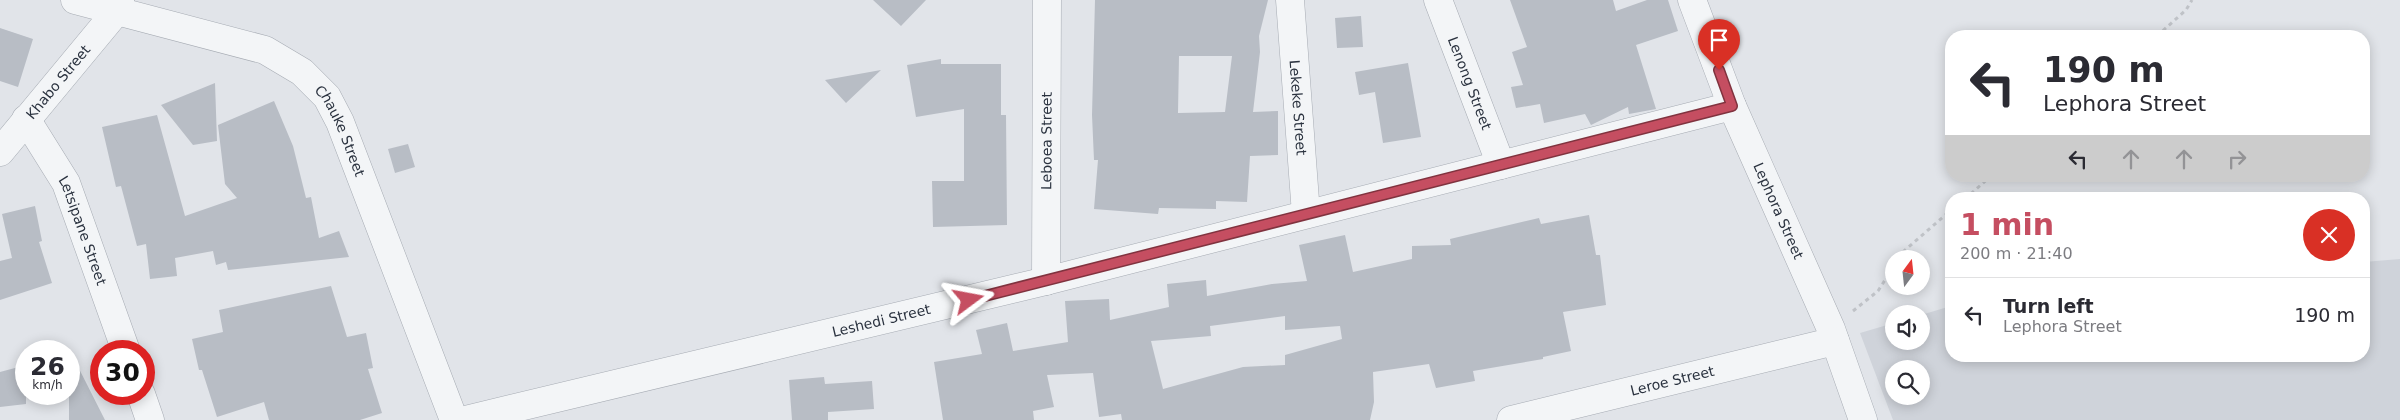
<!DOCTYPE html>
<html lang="en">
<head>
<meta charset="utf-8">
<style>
	body { margin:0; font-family:"DejaVu Sans",sans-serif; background:#f2f2f3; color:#2b2b33; height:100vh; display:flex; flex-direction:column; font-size:19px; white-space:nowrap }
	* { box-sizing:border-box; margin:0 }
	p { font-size:16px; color:#7c7c81 }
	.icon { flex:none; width:28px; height:28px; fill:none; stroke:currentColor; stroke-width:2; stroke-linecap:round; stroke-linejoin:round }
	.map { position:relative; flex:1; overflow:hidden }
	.panel { position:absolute; left:1945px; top:192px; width:425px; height:170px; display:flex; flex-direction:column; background:#fff; border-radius:20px; box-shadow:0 2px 12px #0003 }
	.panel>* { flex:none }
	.top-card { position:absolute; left:1945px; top:30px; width:425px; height:152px; border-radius:20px; box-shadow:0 2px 12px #0003; background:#fff; color:#2b2b33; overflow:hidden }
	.needle { width:32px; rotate:15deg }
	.tools { position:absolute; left:1885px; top:250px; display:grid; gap:10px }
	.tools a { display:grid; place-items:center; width:45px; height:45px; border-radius:50%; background:#fff; box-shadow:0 2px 12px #0003; font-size:25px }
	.speed { position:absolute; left:15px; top:340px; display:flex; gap:10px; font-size:25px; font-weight:700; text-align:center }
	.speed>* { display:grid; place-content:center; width:65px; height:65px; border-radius:50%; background:#fff; box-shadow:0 2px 12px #0003; line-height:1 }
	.speed small { font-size:12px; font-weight:400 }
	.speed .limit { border:8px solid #d22; background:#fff; color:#111 }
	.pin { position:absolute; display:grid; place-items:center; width:42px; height:42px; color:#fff; margin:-51px -21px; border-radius:50% 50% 50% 0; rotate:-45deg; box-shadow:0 0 5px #0007 }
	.pin .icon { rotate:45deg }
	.me { position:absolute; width:55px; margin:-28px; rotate:77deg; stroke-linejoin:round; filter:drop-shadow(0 0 4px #0008) }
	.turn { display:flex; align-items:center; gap:18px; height:105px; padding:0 15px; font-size:22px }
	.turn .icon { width:65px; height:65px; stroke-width:2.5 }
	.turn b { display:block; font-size:35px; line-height:42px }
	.lanes { display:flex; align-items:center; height:48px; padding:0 15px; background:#0003; justify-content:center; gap:25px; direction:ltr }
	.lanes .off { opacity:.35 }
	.round { display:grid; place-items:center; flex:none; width:52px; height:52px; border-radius:26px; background:#f2f2f3 }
	.headline { display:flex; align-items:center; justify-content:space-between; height:85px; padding:0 15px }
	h1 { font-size:30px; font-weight:700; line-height:38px; color:#c54e61 }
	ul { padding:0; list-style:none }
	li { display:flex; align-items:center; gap:15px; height:75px; padding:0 15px; border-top:1px solid #e1e1e2 }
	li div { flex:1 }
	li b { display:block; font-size:19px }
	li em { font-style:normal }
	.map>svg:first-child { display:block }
	.built { fill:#cfd3da; fill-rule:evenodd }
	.building { fill:#b8bdc5; fill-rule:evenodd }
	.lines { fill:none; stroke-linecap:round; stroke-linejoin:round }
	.minor-casing { stroke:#a6abb3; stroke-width:29 }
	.tertiary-casing { stroke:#a6abb3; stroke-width:29 }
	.path { stroke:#bfc2c7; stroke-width:3; stroke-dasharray:4 4; stroke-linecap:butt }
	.minor { stroke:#f3f5f7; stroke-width:28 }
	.tertiary { stroke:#f3f5f7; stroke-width:28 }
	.route-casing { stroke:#80333f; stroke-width:12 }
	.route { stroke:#c54e61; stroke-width:9 }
	.labels { text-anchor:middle; stroke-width:4; stroke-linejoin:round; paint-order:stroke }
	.street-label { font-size:14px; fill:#2a323f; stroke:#f0f3f6 }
</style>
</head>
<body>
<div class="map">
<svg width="2400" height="420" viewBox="0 0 2400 420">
	<rect width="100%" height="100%" fill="#e1e4e9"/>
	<path class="built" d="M2400,259v161h-507l-33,-87 34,-10v18h27v-26l30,-9v50h413v-94zM1894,369h27v27h-27z"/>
	<path class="building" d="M873,0h53l-25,26z
		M1095,0h173l-9,36 1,16 -7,60 25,-1v44l-28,1 -3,46 -31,-1v8l-57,-1 -1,6 -64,-5 4,-49h-4l-2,-45zM1179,56h53l-7,56 -47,1z
		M1510,0h103l3,11 31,-11h21l10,31 -42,14 20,64 -27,5 -1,-7 -37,18 -6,-11 -41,9 -4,-19 -24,4 -5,-21 12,-2 -11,-33 15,-5z
		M1361,16l2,31 -26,1 -2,-30z
		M0,28l33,11 -15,48 -18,-6z
		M941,59v5h60v51h5l1,110 -74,2 -1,-46h32v-72l-48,8 -9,-52z
		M1408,63l13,74 -38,6 -8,-51 -16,3 -4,-23z
		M881,70l-35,33 -21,-23z
		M215,83l2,58 -24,4 -32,-40z
		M274,101l19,45 13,52 5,-1 8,41 20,-7 10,26 -121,13 -2,-8 -10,3 -3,-14 -38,7 2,18 -27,3 -4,-35 -9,2 -16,-60 -5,1 -14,-60 55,-12 28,101 52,-18 -12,-14 -7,-59z
		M408,144l7,23 -20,6 -7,-24z
		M35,206l7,35 -3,1 13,41 -52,17v-39l12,-3 -10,-44z
		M1589,215l7,40h4l6,50 -43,7 8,39 -28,6v2l-70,12 2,10 -39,7 -7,-24 -56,8 1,30 -4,18h-248l-1,-6 -22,3 -6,-44 -46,2 7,32 -21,4 1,9h-91l-9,-58 48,-8 -6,-24 31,-7 6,28 55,-9 -3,-41 44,-2 1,21 59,-13 -2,-23 39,-4 1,16 65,-12 35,-3 -8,-36 46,-10 8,37 59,-13v-13l39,-1 -1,-6 89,-21 2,6zM1285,316v14l55,-4 2,13 -57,16v10l-42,2 -80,22 -12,-48 60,-5 -1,-10z
		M331,286l16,51 19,-4 7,35 -5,1 14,44 -22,7h-91l-5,-18 -47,15 -15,-47h-3l-7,-31 31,-7 -4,-22z
		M69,349l36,71h-36z
		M26,365v39l-26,3v-35z
		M824,377l1,7 47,-3 2,28 -46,3v8h-36l-3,-40z"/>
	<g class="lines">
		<g class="minor-casing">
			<g id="minor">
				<path id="s1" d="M1290,0l16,214"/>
				<path id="s2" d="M1438,0l63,165"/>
				<path id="s3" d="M1692,0l40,106 99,223 32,91"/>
				<path id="s4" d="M26,119l40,64 60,168"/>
				<path id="s5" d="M0,152l116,-140 4,-12"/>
				<path id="s6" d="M1046,281l1,-281"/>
				<path d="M141,394l9,26"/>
				<path id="s7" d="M465,420l581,-139 686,-175"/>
				<path id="s8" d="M1511,420l324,-79"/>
			</g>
		</g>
		<g class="tertiary-casing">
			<g id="tertiary">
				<path id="s9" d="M75,0l190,50 37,22 25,25 13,25 114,298"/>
			</g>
		</g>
		<path class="path" d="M2157,36l29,-26 6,-10
			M1965,199l26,-23
			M1899,259l5,-8 47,-41
			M1853,311l25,-20 16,-25"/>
		<use href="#minor" class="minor"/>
		<use href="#tertiary" class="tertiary"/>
	</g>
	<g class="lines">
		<g class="route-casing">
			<path id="route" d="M969,300l763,-194 -13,-36"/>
		</g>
		<use href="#route" class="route"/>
	</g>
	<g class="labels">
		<g class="street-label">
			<text dy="5" stroke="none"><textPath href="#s5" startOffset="91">Khabo Street</textPath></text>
			<text dy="5" stroke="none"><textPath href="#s2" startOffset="89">Lenong Street</textPath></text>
			<text dy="5" stroke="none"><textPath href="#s1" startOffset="108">Lekeke Street</textPath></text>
			<text dy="5" stroke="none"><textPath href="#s9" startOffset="311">Chauke Street</textPath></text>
			<text dy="5" stroke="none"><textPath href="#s6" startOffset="140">Leboea Street</textPath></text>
			<text dy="5" stroke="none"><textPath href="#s3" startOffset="228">Lephora Street</textPath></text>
			<text dy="5" stroke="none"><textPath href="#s4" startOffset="126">Letsipane Street</textPath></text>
			<text dy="5" stroke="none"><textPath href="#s7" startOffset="428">Leshedi Street</textPath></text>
			<text dy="5" stroke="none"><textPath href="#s8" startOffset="166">Leroe Street</textPath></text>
		</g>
	</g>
</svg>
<div class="tools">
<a><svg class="needle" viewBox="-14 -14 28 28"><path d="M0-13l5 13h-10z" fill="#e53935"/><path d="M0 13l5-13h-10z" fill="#7c7c81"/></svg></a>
<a><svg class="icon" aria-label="sound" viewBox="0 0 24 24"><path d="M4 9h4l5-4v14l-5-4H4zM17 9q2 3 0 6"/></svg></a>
<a><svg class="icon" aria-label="search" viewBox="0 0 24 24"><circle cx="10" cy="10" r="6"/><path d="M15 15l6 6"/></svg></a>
</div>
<div class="speed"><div>26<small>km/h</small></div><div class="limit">30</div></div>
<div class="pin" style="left:1719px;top:70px;background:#d93025"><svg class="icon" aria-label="arrive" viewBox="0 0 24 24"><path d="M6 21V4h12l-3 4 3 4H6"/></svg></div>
<svg class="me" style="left:969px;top:300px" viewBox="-20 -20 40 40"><path d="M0-17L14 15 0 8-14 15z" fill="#c54e61" stroke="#fff" stroke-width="4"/></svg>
<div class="top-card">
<div class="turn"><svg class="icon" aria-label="left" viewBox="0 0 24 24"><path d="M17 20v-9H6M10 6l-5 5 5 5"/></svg><div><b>190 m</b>Lephora Street</div></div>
<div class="lanes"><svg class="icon" aria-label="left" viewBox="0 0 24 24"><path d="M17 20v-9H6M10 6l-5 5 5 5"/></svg><svg class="icon off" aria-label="ahead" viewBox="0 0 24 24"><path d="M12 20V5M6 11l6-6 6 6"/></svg><svg class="icon off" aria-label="ahead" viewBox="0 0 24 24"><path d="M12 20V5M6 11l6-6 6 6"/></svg><svg class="icon off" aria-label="right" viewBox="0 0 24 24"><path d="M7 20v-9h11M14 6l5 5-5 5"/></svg></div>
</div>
<section class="panel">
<div class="headline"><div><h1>1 min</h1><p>200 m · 21:40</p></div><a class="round" style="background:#d93025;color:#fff"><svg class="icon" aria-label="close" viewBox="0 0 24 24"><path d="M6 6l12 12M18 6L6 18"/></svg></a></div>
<ul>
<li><svg class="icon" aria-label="left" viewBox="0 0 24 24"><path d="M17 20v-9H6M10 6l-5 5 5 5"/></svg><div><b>Turn left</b><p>Lephora Street</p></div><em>190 m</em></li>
</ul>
</section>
</div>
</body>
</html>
